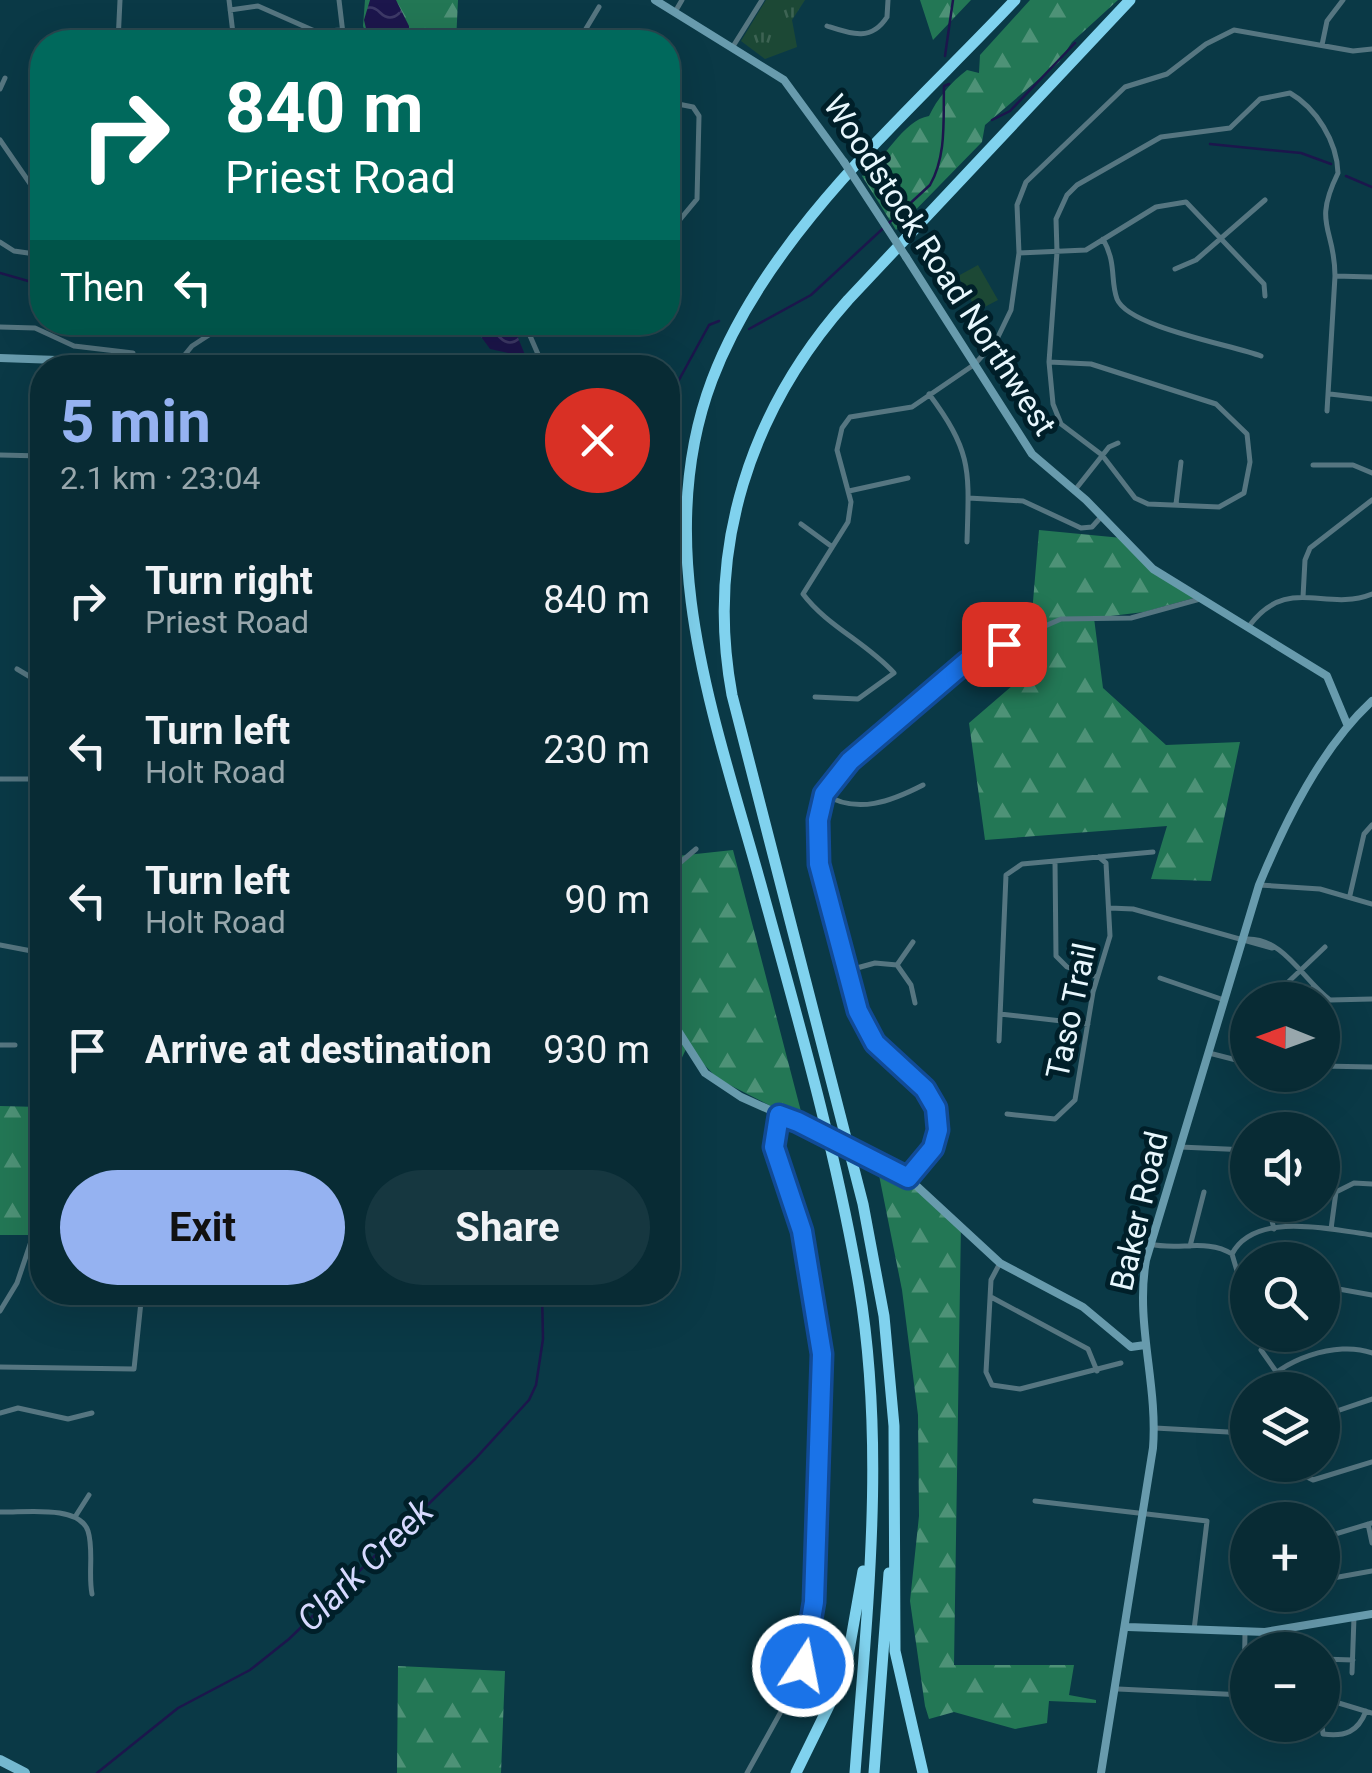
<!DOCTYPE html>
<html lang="en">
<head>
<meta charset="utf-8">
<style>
	body { margin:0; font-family:Roboto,sans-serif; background:#163740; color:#f1f3f6; height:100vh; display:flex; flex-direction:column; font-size:38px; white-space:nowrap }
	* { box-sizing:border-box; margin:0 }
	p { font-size:32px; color:#98a7ac }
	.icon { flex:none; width:55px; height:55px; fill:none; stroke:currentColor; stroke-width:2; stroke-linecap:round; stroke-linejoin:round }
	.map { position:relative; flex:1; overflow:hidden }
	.panel { position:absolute; left:30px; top:355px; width:650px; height:950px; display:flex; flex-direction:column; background:#082b34; border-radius:40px; box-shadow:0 10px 40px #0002,0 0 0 2px #29474f }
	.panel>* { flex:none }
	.banner { position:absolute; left:30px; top:30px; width:650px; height:305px; border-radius:40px; box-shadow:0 10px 40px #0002,0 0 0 2px #29474f; background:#00695c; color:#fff; overflow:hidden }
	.needle { width:65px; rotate:271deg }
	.controls { position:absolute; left:1230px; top:982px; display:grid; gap:20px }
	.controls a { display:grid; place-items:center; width:110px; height:110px; border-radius:50%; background:#082b34; box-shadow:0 10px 40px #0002,0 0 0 2px #29474f; font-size:50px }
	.pin { position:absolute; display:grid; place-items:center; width:85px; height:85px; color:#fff; margin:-42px; border-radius:20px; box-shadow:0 5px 15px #0006 }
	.me { position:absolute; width:110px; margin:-55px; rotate:11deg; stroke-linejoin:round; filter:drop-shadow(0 0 8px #0008) }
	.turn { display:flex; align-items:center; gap:35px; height:210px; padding:0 30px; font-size:45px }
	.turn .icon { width:130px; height:130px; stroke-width:2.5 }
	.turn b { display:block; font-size:70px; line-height:85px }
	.then { display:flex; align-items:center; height:95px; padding:0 30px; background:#0003; gap:20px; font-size:38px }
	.round { display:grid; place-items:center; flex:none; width:105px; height:105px; border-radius:52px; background:#163740 }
	.headline { display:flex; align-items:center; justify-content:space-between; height:170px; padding:0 30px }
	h1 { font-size:60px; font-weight:700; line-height:75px; color:#95b2f1 }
	.primary-button { display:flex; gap:20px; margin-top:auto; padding:20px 30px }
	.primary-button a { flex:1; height:115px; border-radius:60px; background:#95b2f1; color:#111; font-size:40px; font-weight:700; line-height:115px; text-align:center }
	.primary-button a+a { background:#163740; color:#f1f3f6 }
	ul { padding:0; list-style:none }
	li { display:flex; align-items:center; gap:30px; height:150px; padding:0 30px }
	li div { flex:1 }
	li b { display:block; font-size:38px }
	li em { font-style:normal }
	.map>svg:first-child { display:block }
	.grass { fill:url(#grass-tufts) }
	.forest { fill:url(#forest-firs) }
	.pitch { fill:#1c4835 }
	.water { fill:url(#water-waves) }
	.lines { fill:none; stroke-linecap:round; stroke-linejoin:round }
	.stream { stroke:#1c164c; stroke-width:2.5 }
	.street { stroke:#567681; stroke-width:5 }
	.secondary { stroke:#689bad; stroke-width:8 }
	.primary { stroke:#75b8cf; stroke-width:10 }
	.highway { stroke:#80d2ee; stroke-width:11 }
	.secondary-bridge { stroke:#689bad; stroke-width:8 }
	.route-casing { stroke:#114b97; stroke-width:25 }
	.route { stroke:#1a73e8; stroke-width:18 }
	.labels { text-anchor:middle; stroke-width:10; stroke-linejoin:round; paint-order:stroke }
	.street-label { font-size:32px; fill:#e8f7fd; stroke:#001f29 }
	.water-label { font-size:35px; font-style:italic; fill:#d6d9fe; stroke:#001f29 }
</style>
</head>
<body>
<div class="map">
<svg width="1372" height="1773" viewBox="0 0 1372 1773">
	<defs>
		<pattern id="grass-tufts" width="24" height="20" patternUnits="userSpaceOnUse" patternTransform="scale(2.5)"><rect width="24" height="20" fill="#1c4835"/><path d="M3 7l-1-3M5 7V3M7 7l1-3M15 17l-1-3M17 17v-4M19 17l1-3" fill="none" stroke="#3d6353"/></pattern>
		<pattern id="forest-firs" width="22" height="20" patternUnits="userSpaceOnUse" patternTransform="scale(2.5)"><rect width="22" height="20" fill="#237755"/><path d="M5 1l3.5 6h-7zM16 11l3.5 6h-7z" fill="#4e9277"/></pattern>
		<pattern id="water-waves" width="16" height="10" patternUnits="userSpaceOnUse" patternTransform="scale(2.5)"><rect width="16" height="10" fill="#1c164c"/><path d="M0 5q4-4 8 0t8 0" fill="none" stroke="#3d3967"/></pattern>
	</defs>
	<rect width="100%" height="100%" fill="#0a3946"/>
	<path class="grass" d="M766,0h39l-13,20 5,27 -32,12 -24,-18z"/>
	<path class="forest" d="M365,0h93l-2,42h-87l-6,-16z
		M920,0h51l-38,40z
		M1030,0h88l-46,42 -13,20 -74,63 -3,17 -86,88 -34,-54c22,-15 41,-56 67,-60 8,-17 22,-34 38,-46l12,3 1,-18z
		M1039,530l83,8 32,31 47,27 -57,16 -50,6 9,70 63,57 74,-3 -29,139 -60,-2 16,-53 -182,14 -16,-117 58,-50z
		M733,850l71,273 -86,-44 -31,-32 -19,40v-230z
		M0,1106l40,1 2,4v109l-9,15h-33z
		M875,1155l86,67 -7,443h120l-5,30 27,5v3l-47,-2 -2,22 -32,6 -61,-17 -25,7 -4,-13 -15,-105 9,-85 -1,-101 -16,-125z
		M398,1666l107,5 -4,102h-104z"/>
	<path class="pitch" d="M978,265l20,35 -21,11 -19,-35z"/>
	<path class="water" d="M370,0h26l13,26v12l-8,4 -32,-1 -5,-21z
		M471,323h41l18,44 -16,-2 -6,-12 -18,-4z"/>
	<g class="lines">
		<path class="stream" d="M945,56l8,-56
			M992,120l18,-9 65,-68
			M1210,144l91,9 30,11
			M1346,176l26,11
			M0,273l42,12
			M749,329l62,-34 119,-110c17,-30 13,-66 14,-99l5,-2
			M668,400l41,-75 10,-4
			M97,1773l81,-65 72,-38 39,-31 187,-181 53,-58 7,-15 7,-46 -1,-47"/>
		<path class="street" d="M229,0l5,42
			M339,0l5,42
			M230,10l28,-4 59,26 23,-2
			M675,12l7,-12
			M827,26c24,8 44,16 60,-9l1,-17
			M118,42l2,-42
			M578,42l21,-35
			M1322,45l5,-24 16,-21
			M732,48l30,-48
			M0,89l5,-11
			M668,102l25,5 6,9 -2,83 -29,35
			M0,140l42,61
			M1103,239c14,25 7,41 14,60 11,28 115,46 144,57
			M0,242l14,9 28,4
			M1019,253l67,-3 70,-43 30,-5 78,82 1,12
			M1175,269l21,-9 69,-60
			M524,322l20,46
			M0,327l35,1 39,18 59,7
			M1049,362l42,2 125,40 31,30 3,28 -6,31 -25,14 -71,-3 -13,-6 -33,-43 -41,-31 -8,-20 -4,-42 8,-110 -1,-33 11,-24 10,-10 84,-48 69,-9 30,-29 30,-6c26,15 47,48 48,80 -26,53 -3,54 -3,103
			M174,368l18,-22 37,-24
			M466,368l5,-11
			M929,394c44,59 40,77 38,148
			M1330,394l42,5
			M1327,411l8,-135 37,1
			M0,455l42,1
			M1313,465h40l19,8
			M1075,490l34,-43 9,-4
			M849,491l59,-13
			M968,498l55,3 58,27 11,-1 9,-10
			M1176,504l5,-42
			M801,524l30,22
			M1303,597l2,-37 5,-12 62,-48
			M1249,626c39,-52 76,-13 123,-32
			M17,669l25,15
			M815,697l43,2 36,-26c-27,-30 -67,-47 -91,-79l45,-72 3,-20 -14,-52 5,-22 8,-11 62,-10 63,-43 22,-25 14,-29 8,-57 -2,-48 9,-23 99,-95 42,-13 39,-30 28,-14 119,21 19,-2
			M0,779h42
			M824,794c33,21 68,7 99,-9
			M1055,862l1,94 11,11 30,10
			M668,873l28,-24
			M1259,885l61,4 52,15
			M1350,895l14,-61 8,-9
			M1110,908l23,1 139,39
			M1247,939c37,-1 56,41 83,61l42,-1
			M0,945l42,8
			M897,965l16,-23
			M846,971l29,-8 22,2 14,20 4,18
			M1160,978l64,22
			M1283,987l42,-40
			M1292,1000l22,-13
			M1000,1014l88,10
			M999,1041l7,-166 16,-11 131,-12
			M0,1045h15
			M1209,1053l39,10
			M1322,1066l50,1
			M1007,1114l48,5 20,-19 18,-108 17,-56 -4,-73 -7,-6
			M1180,1147l68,3
			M908,1178l25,-30 5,-18 -2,-22 -11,-19 -50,-46 -17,-32 -41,-161 7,-56 26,-33 127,-105 84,-37 70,-1 69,-19
			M1268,1205l6,24
			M1331,1229l5,-37 18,-9 18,1
			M1150,1244c28,7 57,-6 82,10l8,27 8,5
			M1190,1246l14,-54
			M1232,1254c23,-44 102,-24 140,-19
			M1000,1263l-9,17 -5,92 6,13 28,4 101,-26
			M1322,1286l50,9
			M991,1297l97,52 9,22
			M0,1311l17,-28 25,-74
			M1261,1350l14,20
			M0,1367l134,2 8,-77
			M1259,1390c20,-30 78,-50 113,-37
			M0,1413l18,-5 50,11 24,-6
			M1322,1416l50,-17
			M1155,1428l73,4 20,7
			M1283,1465l30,15 59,-18
			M1035,1501l172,20 -13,109
			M0,1512c22,1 79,-8 88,19 6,19 0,43 4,63
			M75,1517l14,-22
			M1368,1524l4,19
			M1322,1538l50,-15
			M1322,1580l50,-9
			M1277,1606l23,-5 5,-6
			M1277,1650v-19
			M1322,1659l31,1
			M1352,1673l2,-56
			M1118,1689l126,6 1,-63
			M1322,1704l10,-3 40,12
			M1322,1718l1,-14
			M1322,1725l1,9c22,3 35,-2 43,-23
			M747,1773l52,-94 15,-77 8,-247 -20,-124 -28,-84 5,-32"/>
		<path class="secondary" d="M655,0l129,80 60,82
			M906,257l126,197 54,46 67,69 174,107 20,48
			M0,358l86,3 30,7
			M668,1015l37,58 36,24 56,25
			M881,1161l27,17 92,85 83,44 48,40 14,-2
			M1128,1627l137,5 107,-18
			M1101,1773l52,-325c5,-64 -18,-124 -7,-188l113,-375c26,-63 62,-137 113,-184"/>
		<path class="primary" d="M0,1760l25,13"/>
		<path class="highway" d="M796,1773l49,-100 18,-102
			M855,1773c12,-163 31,-325 4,-487 -23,-135 -62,-270 -98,-401 -45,-163 -112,-338 -49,-505 56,-148 196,-266 303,-380
			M874,1773l15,-200
			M923,1773l-28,-122 -1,-225 -10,-110 -21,-112 -131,-509c-27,-146 18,-285 116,-395l282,-300"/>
		<path class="secondary-bridge" d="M844,162l62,95
			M797,1122l84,39"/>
	</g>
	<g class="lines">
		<g class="route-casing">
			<path id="route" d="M803,1666l11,-64 8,-248 -20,-123 -28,-84 5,-32 19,7 110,56 25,-30 5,-18 -2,-22 -11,-19 -50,-46 -17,-32 -39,-147 -1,-44 6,-26 26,-33 116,-99 38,-18"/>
		</g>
		<use href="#route" class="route"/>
	</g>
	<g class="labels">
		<g class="street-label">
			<text transform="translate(940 265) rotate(57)" y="11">Woodstock Road Northwest</text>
			<text transform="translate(1071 1011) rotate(-78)" y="11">Taso Trail</text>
			<text transform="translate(1139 1211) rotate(-77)" y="11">Baker Road</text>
		</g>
		<g class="water-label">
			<text transform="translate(365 1565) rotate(-44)" y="12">Clark Creek</text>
		</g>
	</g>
</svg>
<div class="controls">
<a><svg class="needle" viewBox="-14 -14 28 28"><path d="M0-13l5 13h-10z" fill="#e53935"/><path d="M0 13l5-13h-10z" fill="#98a7ac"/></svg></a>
<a><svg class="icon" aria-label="sound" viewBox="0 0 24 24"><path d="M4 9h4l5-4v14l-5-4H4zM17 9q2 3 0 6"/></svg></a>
<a><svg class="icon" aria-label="search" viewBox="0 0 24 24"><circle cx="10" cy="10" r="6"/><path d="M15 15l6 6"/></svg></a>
<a><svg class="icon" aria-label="layers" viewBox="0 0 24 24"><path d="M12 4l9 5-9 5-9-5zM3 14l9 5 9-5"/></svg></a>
<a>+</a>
<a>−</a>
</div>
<div class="pin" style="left:1004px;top:644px;background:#d93025"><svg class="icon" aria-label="arrive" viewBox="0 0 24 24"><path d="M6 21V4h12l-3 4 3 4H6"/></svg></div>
<svg class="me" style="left:803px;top:1666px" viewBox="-20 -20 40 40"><circle r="17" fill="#1a73e8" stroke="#fff" stroke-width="3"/><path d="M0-11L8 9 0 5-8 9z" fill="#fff"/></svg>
<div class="banner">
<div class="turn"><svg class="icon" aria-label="right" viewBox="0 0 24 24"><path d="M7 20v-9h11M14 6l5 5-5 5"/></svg><div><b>840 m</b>Priest Road</div></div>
<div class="then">Then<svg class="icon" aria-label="left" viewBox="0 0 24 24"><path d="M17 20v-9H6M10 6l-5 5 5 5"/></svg></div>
</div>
<section class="panel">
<div class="headline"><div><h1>5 min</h1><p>2.1 km · 23:04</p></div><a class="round" style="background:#d93025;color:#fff"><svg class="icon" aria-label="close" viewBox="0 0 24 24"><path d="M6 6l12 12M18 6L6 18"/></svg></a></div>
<ul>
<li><svg class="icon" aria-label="right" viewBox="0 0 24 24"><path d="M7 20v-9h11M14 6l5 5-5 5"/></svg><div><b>Turn right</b><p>Priest Road</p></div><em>840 m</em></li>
<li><svg class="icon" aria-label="left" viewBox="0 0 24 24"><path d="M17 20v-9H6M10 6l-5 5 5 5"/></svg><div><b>Turn left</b><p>Holt Road</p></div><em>230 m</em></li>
<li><svg class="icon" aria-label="left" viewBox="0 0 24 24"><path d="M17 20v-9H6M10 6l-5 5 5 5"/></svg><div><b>Turn left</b><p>Holt Road</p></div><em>90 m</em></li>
<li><svg class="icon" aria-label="arrive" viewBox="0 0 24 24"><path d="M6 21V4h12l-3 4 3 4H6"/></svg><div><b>Arrive at destination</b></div><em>930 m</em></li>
</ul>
<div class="primary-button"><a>Exit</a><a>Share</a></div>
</section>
</div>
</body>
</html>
